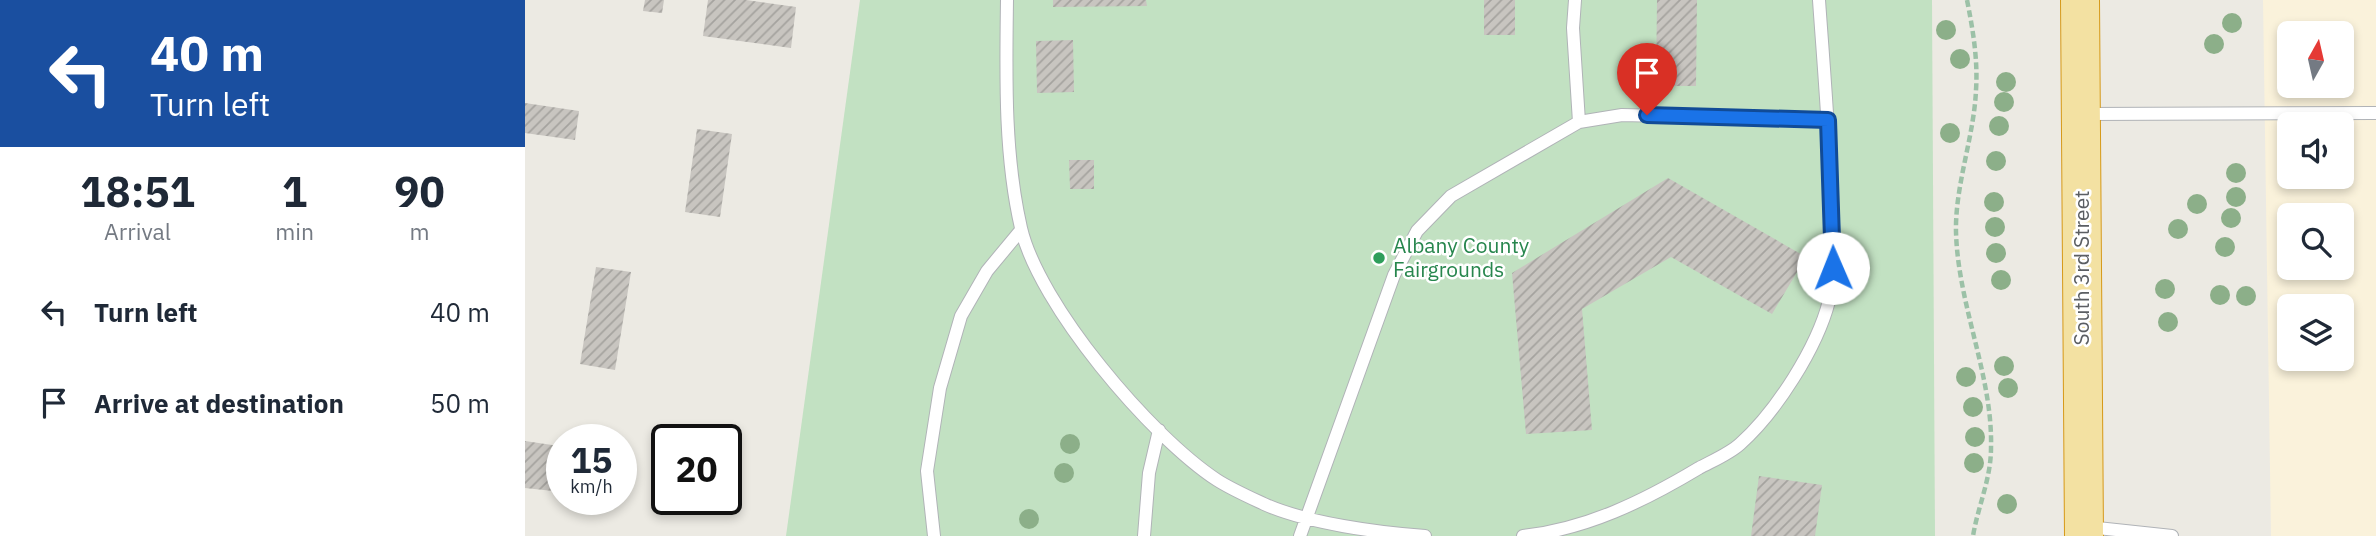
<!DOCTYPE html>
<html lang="en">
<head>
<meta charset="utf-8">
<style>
	body { margin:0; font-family:"IBM Plex Sans",sans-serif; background:#f2f2f3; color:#1f2937; height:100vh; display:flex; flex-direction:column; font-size:26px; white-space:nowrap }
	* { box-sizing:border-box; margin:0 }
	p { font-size:23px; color:#747a83 }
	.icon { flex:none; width:38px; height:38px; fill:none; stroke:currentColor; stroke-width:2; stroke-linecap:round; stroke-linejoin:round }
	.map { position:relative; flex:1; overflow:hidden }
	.sheet { display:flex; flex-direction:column; background:#fff; width:525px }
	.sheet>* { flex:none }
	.guide { background:#1a4fa0; color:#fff; overflow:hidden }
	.needle { width:46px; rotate:8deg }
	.buttons { position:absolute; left:1752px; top:21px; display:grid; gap:14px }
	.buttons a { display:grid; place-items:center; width:77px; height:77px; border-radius:10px; background:#fff; box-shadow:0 4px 10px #0003; font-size:35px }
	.speed { position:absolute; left:21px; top:424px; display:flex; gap:14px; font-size:35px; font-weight:700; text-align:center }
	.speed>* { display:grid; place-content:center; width:91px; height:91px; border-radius:50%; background:#fff; box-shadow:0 4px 10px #0003; line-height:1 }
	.speed small { font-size:18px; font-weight:400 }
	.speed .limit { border:4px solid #111; border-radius:10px; background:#fff; color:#111 }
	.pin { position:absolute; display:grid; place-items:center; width:60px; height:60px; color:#fff; margin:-72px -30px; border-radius:50% 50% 50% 0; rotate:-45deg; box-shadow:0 0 7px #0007 }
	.pin .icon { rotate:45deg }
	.me { position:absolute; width:77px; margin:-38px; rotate:359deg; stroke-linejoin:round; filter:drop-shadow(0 0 5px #0008) }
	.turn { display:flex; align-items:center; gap:24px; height:147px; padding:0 35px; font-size:32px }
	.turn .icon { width:91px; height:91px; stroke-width:2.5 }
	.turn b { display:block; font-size:49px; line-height:60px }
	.eta { display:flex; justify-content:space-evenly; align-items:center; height:119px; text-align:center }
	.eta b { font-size:42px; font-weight:700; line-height:49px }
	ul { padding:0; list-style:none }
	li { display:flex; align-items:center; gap:21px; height:91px; padding:0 35px }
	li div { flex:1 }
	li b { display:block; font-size:26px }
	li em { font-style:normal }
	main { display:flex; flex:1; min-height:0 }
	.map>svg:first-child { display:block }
	.commercial { fill:#faf2db; fill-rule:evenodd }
	.garden { fill:#c2e1c2 }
	.building { fill:url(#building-hatch) }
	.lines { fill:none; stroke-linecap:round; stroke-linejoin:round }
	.service-casing { stroke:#b0b3b7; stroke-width:14 }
	.trunk-casing { stroke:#d69919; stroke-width:40 }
	.path { stroke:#9cc1a7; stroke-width:4.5; stroke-dasharray:7 3.5; stroke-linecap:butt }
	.service { stroke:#fff; stroke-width:12 }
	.trunk { stroke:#f3e1a2; stroke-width:38 }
	.tree { fill:#8caf89 }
	.route-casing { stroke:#114b97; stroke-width:18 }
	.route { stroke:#1a73e8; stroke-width:12 }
	.leisure-dot { fill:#2e9e5b; stroke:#fff; stroke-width:2.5 }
	.labels { text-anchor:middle; stroke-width:5; stroke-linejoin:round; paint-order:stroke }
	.leisure-label { font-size:21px; fill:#27864d; stroke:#fff; text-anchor:start }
	.street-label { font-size:21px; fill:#5b5e62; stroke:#fff }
</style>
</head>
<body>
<main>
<section class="sheet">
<div class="guide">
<div class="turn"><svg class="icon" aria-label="left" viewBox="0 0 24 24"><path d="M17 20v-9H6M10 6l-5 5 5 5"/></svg><div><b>40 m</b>Turn left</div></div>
</div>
<div class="eta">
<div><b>18:51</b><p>Arrival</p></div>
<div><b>1</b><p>min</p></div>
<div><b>90</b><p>m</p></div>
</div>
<ul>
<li><svg class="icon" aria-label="left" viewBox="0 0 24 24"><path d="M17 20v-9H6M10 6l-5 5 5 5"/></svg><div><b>Turn left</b></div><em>40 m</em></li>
<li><svg class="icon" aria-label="arrive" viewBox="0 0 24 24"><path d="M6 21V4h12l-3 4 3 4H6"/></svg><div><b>Arrive at destination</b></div><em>50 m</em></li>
</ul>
</section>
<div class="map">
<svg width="1851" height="536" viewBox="0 0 1851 536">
	<defs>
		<pattern id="building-hatch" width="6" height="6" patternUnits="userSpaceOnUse" patternTransform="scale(1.75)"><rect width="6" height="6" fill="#c8c5c0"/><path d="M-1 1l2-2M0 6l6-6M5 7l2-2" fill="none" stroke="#a5a39f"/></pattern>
	</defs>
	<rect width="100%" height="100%" fill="#eceae3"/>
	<path class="commercial" d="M1738,0h113v536h-105zM1764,33h52v53h-52zM1764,124h52v53h-52zM1764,215h52v53h-52zM1764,306h52v53h-52z"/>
	<path class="garden" d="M335,0h1072l3,536h-1149z"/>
	<path class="building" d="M120,0h19l-2,13 -19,-2z
		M183,0h38l50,7 -5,41 -88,-12z
		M528,0h93l1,6 -94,1z
		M959,0h31v35h-31z
		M1132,0h40l-1,86h-40z
		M548,40l1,52 -37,1 -1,-52z
		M0,103l54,8 -4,29 -50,-7z
		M172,129l35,5 -12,83 -35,-5z
		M544,160h25v29h-24z
		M1143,178l138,79 -34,57 -101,-57 -89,52 10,121 -66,4 -14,-161z
		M71,267l35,5 -16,98 -35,-6z
		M0,441l34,5 -6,45 -28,-3z
		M1234,476l63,9 -7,51h-64z"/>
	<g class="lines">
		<g class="service-casing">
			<path id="service" d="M482,0c-1,75 -3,154 14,228 18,77 129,208 196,252 14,9 32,17 47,24 42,19 115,29 161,32
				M1050,0l-2,28 6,94
				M1561,114l290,-1
				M1563,527l84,9
				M409,536l-7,-65 13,-83 21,-72 26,-45 34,-41
				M619,536l5,-63 10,-43
				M775,536l94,-261 23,-44 34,-35 128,-74 43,-7 206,5
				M998,536c64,-7 121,-35 176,-68 13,-7 30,-14 41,-24 36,-32 77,-96 89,-143 8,-28 4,-60 3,-89 -2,-71 -8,-141 -13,-212"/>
		</g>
		<g class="trunk-casing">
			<path id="trunk" d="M1555,0l4,536"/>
		</g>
		<path class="path" d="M1442,0c6,30 11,60 9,90 -2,47 -21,95 -20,142 2,74 37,144 35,216 0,31 -13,58 -18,88"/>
		<use href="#service" class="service"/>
		<use href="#trunk" class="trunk"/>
	</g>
	<g class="tree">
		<circle cx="1707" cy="23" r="10"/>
		<circle cx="1421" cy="30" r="10"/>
		<circle cx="1689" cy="44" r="10"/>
		<circle cx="1435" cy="59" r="10"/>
		<circle cx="1481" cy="82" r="10"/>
		<circle cx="1479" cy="102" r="10"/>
		<circle cx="1474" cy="126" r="10"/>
		<circle cx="1425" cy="133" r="10"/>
		<circle cx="1471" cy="161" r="10"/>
		<circle cx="1711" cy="173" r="10"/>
		<circle cx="1711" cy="197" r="10"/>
		<circle cx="1469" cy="202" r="10"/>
		<circle cx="1672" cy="204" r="10"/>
		<circle cx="1706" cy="218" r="10"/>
		<circle cx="1470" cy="227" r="10"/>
		<circle cx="1653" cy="229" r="10"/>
		<circle cx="1700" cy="247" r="10"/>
		<circle cx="1471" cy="253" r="10"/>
		<circle cx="1476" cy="280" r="10"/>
		<circle cx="1640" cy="289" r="10"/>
		<circle cx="1695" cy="295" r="10"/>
		<circle cx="1721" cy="296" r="10"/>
		<circle cx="1643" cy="322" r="10"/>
		<circle cx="1479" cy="366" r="10"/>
		<circle cx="1441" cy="377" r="10"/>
		<circle cx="1483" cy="388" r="10"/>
		<circle cx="1448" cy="407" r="10"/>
		<circle cx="1450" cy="437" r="10"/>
		<circle cx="545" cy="444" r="10"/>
		<circle cx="1449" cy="463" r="10"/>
		<circle cx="539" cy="473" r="10"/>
		<circle cx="1482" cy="504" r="10"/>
		<circle cx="504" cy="519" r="10"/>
	</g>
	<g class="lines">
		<g class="route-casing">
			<path id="route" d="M1122,115l181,5 5,148"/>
		</g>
		<use href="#route" class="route"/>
	</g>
	<circle class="leisure-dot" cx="854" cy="258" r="7"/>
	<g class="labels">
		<g class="leisure-label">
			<text x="868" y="253">Albany County<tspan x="868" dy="24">Fairgrounds</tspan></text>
		</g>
		<g class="street-label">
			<text transform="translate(1557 268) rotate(-90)" y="7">South 3rd Street</text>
		</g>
	</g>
</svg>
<div class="buttons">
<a><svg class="needle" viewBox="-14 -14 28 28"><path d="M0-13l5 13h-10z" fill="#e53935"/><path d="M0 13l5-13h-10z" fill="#747a83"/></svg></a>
<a><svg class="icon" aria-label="sound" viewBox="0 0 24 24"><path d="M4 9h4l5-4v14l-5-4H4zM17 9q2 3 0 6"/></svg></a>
<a><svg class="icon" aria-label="search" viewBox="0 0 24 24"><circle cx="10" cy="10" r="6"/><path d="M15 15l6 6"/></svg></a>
<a><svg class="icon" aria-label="layers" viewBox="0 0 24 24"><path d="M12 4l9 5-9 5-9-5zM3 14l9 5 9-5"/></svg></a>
</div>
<div class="speed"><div>15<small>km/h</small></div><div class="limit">20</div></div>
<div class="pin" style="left:1122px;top:115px;background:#d93025"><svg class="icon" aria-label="arrive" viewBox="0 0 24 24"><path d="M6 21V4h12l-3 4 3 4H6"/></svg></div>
<svg class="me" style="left:1308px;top:268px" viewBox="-20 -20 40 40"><circle r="19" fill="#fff"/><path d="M0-13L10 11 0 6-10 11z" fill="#1a73e8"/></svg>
</div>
</main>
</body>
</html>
